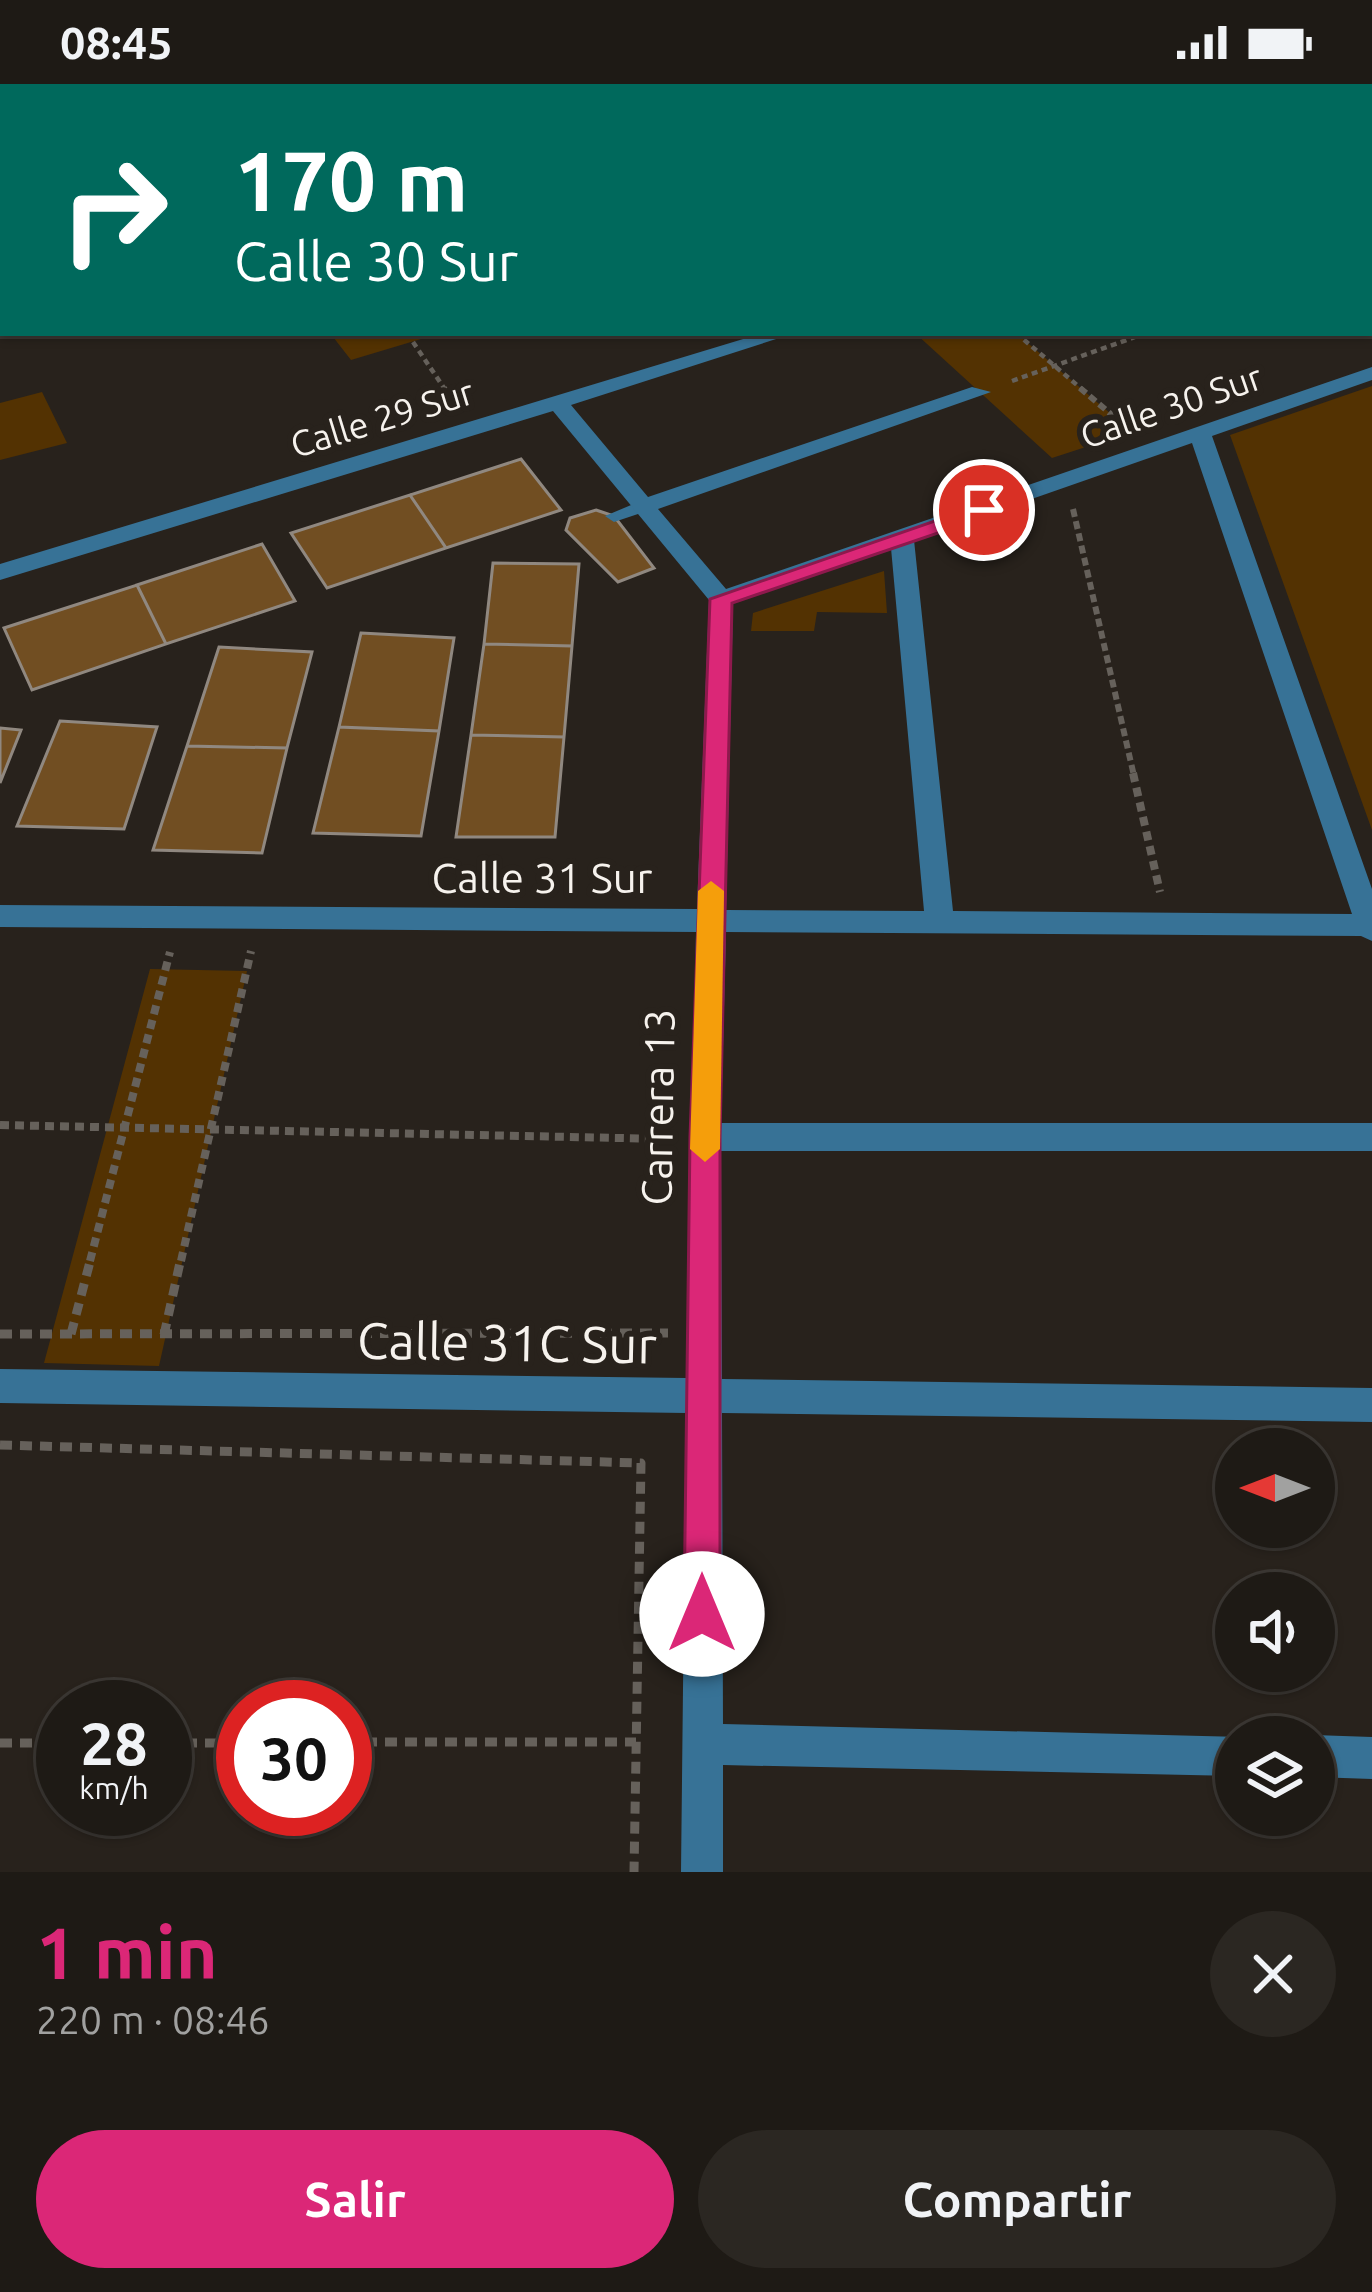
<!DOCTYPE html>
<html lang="es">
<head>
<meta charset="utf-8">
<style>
	body { margin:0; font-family:Ubuntu,sans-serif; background:#2b2722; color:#f1f3f6; height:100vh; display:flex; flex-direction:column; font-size:45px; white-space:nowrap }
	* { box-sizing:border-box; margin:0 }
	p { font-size:39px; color:#a1a1a0 }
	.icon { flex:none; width:66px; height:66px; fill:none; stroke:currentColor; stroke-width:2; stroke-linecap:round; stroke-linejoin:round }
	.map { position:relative; height:1788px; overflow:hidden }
	.side { display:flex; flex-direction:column; background:#1e1a15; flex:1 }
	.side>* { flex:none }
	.banner { position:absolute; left:0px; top:0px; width:1374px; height:252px; box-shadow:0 3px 9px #0004,0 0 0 3px #3c3834; background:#00695c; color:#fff; overflow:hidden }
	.needle { width:78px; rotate:270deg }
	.buttons { position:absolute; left:1215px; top:1344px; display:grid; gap:24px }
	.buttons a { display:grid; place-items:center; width:120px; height:120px; border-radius:50%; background:#1e1a15; box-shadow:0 3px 9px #0004,0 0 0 3px #3c3834; font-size:60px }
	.speed { position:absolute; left:36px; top:1596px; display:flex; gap:24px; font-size:60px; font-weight:700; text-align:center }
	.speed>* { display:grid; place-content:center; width:156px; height:156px; border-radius:50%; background:#1e1a15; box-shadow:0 3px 9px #0004,0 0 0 3px #3c3834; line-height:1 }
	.speed small { font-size:30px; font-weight:400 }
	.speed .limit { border:18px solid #d22; background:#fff; color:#111 }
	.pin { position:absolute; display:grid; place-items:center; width:102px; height:102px; color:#fff; margin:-51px; border:6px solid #fff; border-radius:50%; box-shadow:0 3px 12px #0007 }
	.me { position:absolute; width:132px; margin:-66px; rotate:0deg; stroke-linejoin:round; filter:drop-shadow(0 0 9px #0008) }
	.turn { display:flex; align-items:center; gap:42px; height:252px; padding:0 36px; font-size:54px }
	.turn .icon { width:156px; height:156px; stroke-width:2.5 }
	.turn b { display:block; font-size:84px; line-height:102px }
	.round { display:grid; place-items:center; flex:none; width:126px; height:126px; border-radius:63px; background:#2b2722 }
	.headline { display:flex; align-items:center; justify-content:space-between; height:204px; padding:0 36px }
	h1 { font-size:72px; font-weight:600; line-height:90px; color:#db2777 }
	.button { display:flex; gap:24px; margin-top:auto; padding:24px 36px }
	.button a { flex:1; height:138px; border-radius:72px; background:#db2777; color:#fff; font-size:48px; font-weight:600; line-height:138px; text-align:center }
	.button a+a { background:#2b2722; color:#f1f3f6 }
	.status { display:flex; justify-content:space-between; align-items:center; height:84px; padding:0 60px; background:#1e1a15; direction:ltr }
	.status svg { height:33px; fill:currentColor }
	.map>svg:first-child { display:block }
	.green { fill:#533202 }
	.building { fill:#714e22; stroke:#908880; stroke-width:3 }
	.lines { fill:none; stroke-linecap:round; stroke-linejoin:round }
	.path-far3 { stroke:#66615b; stroke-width:4.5; stroke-dasharray:6 4.5; stroke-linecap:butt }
	.path-far2 { stroke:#66615b; stroke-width:6; stroke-dasharray:8 4.5; stroke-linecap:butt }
	.path-far1 { stroke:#66615b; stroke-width:8; stroke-dasharray:9 6; stroke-linecap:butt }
	.path { stroke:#66615b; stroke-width:9; stroke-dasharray:12 8; stroke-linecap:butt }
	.service { fill:#377296; fill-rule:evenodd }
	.minor { fill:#377296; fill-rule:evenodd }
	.tertiary { fill:#377296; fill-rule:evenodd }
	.route { fill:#db2777; stroke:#8e194d; stroke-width:3 }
	.slow { fill:#f59e0b }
	.labels { text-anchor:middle; stroke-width:12; stroke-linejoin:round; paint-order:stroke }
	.far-street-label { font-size:36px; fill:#f6f2ed; stroke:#28221c }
	.street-label { font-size:42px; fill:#f6f2ed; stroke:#28221c }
	.near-street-label { font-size:51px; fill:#f6f2ed; stroke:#28221c }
</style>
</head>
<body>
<div class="status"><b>08:45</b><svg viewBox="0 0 49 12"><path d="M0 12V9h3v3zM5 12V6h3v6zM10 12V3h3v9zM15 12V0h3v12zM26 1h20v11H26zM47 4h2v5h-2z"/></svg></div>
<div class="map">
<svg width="1372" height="1788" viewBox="0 0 1372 1788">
	<rect width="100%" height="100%" fill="#28221c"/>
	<path class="green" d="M330,249h111l-90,27z
		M915,249h101l116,99 -80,26z
		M1372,302v444l-142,-395z
		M42,308l25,51 -67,17v-57z
		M884,487l3,42 -70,-1 -3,19h-63l2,-18z
		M150,885l97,2 -88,395 -115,-3z"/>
	<path class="building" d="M521,375l40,51 -115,38 -36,-53z
		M410,411l36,53 -119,40 -36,-55z
		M596,426l18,6 40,52 -36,14 -52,-52 4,-12z
		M262,460l33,57 -129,43 -29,-59z
		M493,479l86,1 -7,82 -88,-2z
		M137,501l29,59 -134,46 -28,-62z
		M361,549l93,5 -15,93 -100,-4z
		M484,560l88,2 -8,91 -93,-2z
		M219,563l93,5 -25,96 -100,-2z
		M60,637l97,6 -33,102 -107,-3z
		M339,643l100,4 -18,105 -108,-3z
		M0,644l21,2 -21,53z
		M471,651l93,2 -9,100h-99z
		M187,662l100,2 -25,105 -109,-3z"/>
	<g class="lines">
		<path class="path-far3" d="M1239,0l6,3
			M1167,3l10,-3
			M1341,3l10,-3
			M1016,249l68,58
			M413,258l33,49
			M1012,297l134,-48"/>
		<path class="path-far2" d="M444,304l12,17
			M1080,304l45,38
			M1073,425l61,267"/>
		<path class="path-far1" d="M1133,689l27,119
			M0,1041l667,14
			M90,1177l80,-309
			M181,1177l70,-310"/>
		<path class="path" d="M0,1250l668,-1
			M71,1250l20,-76
			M164,1251l17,-77
			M0,1361l641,18 -7,409
			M345,1658h291
			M0,1659h63
			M165,1659h78"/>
		<path class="service" d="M643,416l7,2v8l-36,12 -9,-6z"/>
		<path class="minor" d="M1371,212h1v13h-1z
			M763,249h32l-224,72 77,92 324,-110 19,5 -333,117 68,80 646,-222v13l-160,56 160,453v52l-11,-5 -635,-4 -5,191h651v28h-651l1,228 650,9v34l-650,-9 1,311 519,13h-6v39l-513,-11v107h-42l5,-459 -686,-10v-34l686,9 10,-446 -696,-5v-22l697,4 12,-309 -156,-189 -553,169v-16zM1192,359l160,471 -399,-3 -39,-371zM891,464l33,363 -198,-1 7,-307z
			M1314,1651l58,2v42l-58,-2v-40h-4z"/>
		<path class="tertiary" d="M640,0h28l-31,3z
			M1081,0h20l3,3h-20z
			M1371,65h1v10h-1z
			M3,152v12l-3,1v-12z"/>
	</g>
	<path class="route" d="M984,420l7,1v10l-259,88 -12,534v477l-5,12 -13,6 -13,-6 -5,-12 6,-477 20,-538z"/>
	<path class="slow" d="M711,797l13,10 -4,258 -15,13 -15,-13 8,-258z"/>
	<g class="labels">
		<g class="far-street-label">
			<text transform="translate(1171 322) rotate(-19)" y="13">Calle 30 Sur</text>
			<text transform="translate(382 334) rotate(-17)" y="13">Calle 29 Sur</text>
		</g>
		<g class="street-label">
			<text x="542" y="809">Calle 31 Sur</text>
			<text transform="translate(658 1023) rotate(-89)" y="15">Carrera 13</text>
		</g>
		<g class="near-street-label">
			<text transform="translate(507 1259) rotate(1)" y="18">Calle 31C Sur</text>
		</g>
	</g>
</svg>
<div class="buttons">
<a><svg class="needle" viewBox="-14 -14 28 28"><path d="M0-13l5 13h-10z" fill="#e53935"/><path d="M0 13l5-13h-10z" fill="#a1a1a0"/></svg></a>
<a><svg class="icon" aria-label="sound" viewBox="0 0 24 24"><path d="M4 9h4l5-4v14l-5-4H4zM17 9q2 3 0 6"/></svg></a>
<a><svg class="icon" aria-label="layers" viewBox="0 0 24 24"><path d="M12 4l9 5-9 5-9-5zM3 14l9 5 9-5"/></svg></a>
</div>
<div class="speed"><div>28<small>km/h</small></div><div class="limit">30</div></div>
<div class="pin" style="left:984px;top:426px;background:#d93025"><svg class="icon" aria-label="arrive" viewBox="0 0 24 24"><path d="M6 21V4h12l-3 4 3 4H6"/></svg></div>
<svg class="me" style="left:702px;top:1530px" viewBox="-20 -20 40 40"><circle r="19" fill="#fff"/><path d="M0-13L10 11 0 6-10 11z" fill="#db2777"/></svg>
<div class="banner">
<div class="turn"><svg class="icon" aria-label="right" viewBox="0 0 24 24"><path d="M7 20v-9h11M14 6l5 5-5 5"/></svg><div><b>170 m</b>Calle 30 Sur</div></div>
</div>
</div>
<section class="side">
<div class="headline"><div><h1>1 min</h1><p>220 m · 08:46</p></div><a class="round"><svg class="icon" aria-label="close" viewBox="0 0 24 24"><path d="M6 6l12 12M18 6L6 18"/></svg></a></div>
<div class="button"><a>Salir</a><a>Compartir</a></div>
</section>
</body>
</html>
